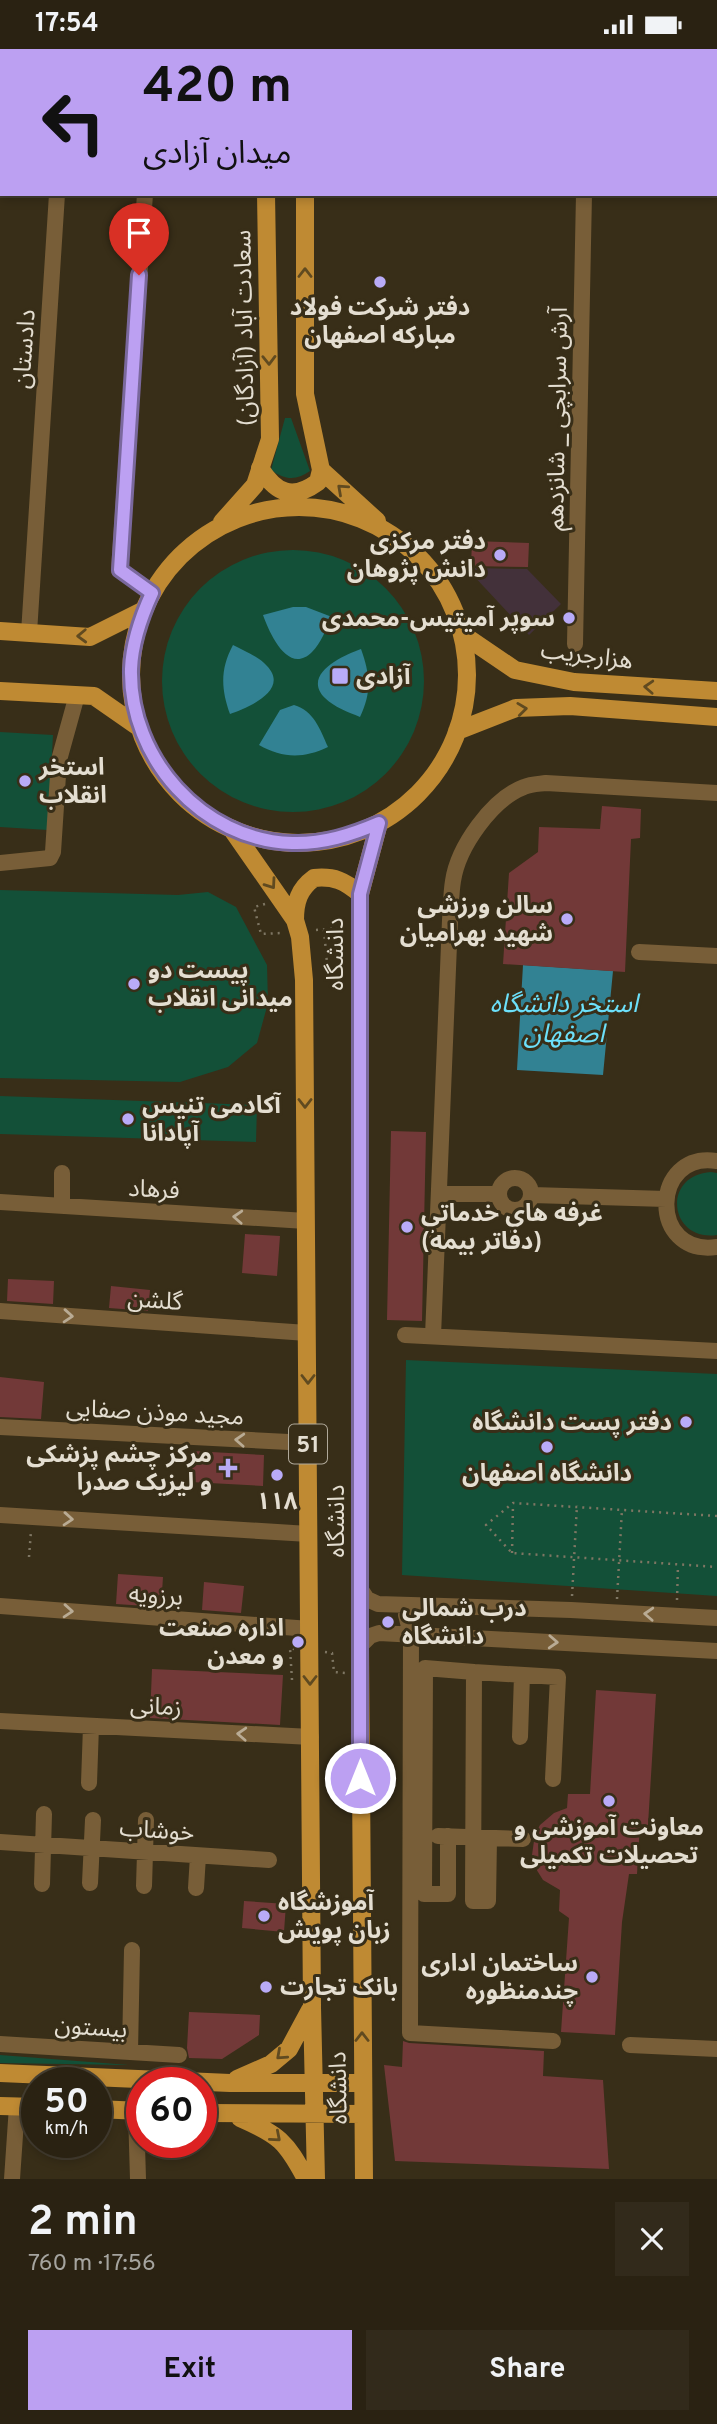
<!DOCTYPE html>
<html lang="en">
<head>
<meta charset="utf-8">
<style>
	body { margin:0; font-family:Overpass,"Noto Sans Arabic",sans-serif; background:#322a1b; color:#f1f3f6; height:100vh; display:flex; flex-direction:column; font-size:26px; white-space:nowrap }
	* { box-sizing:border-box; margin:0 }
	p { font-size:23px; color:#a5a49f }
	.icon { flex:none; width:38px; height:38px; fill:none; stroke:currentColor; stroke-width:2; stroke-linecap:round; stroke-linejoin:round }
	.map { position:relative; height:2130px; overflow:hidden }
	.side { display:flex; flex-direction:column; background:#2a2212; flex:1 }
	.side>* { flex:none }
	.hud { position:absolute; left:0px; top:0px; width:718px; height:147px; box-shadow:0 4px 10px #0003,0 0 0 2px #463f32; background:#bca0f2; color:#111; overflow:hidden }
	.speed { position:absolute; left:21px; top:2018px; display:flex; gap:14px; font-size:35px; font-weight:700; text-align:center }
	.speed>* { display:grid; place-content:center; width:91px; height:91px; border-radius:50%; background:#2a2212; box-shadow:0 4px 10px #0003,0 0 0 2px #463f32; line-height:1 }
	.speed small { font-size:18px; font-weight:400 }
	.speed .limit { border:10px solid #d22; background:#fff; color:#111 }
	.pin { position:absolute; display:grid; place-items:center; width:60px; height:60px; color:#fff; margin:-72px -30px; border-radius:50% 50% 50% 0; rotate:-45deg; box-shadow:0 0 7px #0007 }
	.pin .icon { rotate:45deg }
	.me { position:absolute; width:77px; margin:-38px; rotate:0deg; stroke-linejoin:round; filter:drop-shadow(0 0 5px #0008) }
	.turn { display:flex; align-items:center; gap:24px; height:147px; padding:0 28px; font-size:32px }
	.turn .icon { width:91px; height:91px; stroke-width:2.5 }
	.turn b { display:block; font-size:49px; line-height:60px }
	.round { display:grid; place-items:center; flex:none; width:74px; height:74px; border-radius:0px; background:#322a1b }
	.summary { display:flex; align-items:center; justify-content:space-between; height:119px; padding:0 28px }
	h1 { font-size:42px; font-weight:700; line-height:52px }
	.cta { display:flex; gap:14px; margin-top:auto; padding:14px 28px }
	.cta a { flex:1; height:80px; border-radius:0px; background:#bca0f2; color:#111; font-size:28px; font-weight:700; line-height:80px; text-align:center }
	.cta a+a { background:#322a1b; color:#f1f3f6 }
	.status { display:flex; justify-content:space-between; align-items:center; height:49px; padding:0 35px; background:#2a2212; direction:ltr }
	.status svg { height:19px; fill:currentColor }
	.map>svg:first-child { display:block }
	.commercial { fill:#43313a }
	.green { fill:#135038 }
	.water { fill:#328293 }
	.building { fill:#723938 }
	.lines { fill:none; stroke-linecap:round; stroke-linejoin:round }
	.path { stroke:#7e7663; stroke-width:2.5; stroke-dasharray:2 5; stroke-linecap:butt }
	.minor { stroke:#785e38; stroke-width:16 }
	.major { stroke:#bf8a33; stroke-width:18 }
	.oneway { stroke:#604a20 }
	.oneway2 { stroke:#b9ab94 }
	.route-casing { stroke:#7a689d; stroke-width:18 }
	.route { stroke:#bca0f2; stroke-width:12 }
	.poi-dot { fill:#b9abf7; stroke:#382e18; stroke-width:2.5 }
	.labels { text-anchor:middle; stroke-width:6; stroke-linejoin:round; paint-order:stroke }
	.shield { fill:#382e18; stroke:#b0a99a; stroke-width:2 }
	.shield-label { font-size:23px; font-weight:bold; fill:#e4ded1 }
	.poi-label { font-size:24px; font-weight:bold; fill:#e4ded1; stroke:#382e18; text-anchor:start }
	.street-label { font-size:24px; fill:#e4ded1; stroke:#382e18 }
	.water-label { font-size:26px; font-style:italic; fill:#6ce0fa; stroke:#382e18 }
</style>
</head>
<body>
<div class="status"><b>17:54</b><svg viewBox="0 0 49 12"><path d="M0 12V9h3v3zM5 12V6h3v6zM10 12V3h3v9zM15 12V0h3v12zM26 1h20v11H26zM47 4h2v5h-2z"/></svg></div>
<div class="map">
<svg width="717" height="2130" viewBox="0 0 717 2130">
	<rect width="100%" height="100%" fill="#382e18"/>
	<path class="commercial" d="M474,519l53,1 34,35 -32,31 -58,-62z"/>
	<path class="green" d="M285,369h6l19,53c-14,10 -25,9 -39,-1z
		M162 632a131 131 0 1 1 262 0a131 131 0 1 1-262 0Z
		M0,683l53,3 -5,95 -48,-3z
		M0,841l178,5 30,-3 28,15 31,58 1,38 -11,40 -29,24 -48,15 -180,-4z
		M0,1047l257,9 -1,37 -256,-8z
		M711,1123l6,1v62c-48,7 -56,-60 -6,-63z
		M406,1311l311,14v222l-315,-21z
		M0,2006l129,10 -129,-2z"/>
	<path class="water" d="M293,558h13l26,10c-6,12 -11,26 -20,35 -24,24 -43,-20 -49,-37z
		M233,596c11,6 25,11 34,21 23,24 -19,42 -37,48 -9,-25 -10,-45 3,-69z
		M361,600c9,25 11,43 -1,68 -12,-5 -26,-10 -35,-19 -24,-24 19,-43 36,-49z
		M294,656c20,6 26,24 34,42 -25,12 -46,11 -69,-2l21,-35z
		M523,916l90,6 -10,104 -86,-5z"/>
	<path class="building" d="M472,492l57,2 -1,24 -57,-1z
		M602,757l39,3 -1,29 -9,1 -6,133 -122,-8 6,-91 29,-21 1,-25 61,2z
		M391,1082l35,1 -4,189 -35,-1z
		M245,1185l35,2 -3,40 -35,-3z
		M8,1230l46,2 -1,23 -46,-3z
		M111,1237l39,4 -2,21 -39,-3z
		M0,1328l44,5 -3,37 -41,-2z
		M193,1402l71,4 -1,31 -72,-4z
		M118,1525l45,3 -2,30 -45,-3z
		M204,1533l40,4 -3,27 -39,-3z
		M152,1620l131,6 -3,50 -130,-7z
		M596,1641l60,4 -8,131 -8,-1 -3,50h-8l-7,48 -7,113 -54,-3 8,-114 -10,-7 1,-21 -17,-10 -10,-16 -1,-9 3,-21 5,-9 14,-12 13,-5 1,-14h22z
		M244,1852l42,3 -2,28 -42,-4z
		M189,1963l71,3 -1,20 -37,24 -33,-1 -2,-10z
		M403,1992l6,2 135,8 -1,25 60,4 6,89 -214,-8 -11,-96 18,2z"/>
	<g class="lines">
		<path class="path" d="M265,855l-11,3 7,27 20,-1
			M316,881l28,-2
			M324,881l4,44
			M717,1467l-204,-13 -27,22 26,28 205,14
			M512,1504l1,-49
			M29,1508l2,-26
			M572,1547l5,-91
			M617,1550l5,-90
			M677,1551l1,-35
			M325,1603l7,1 2,19 12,1
			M292,1631l-2,-32 4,1"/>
		<path class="minor" d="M67,2v-2
			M155,2v-2
			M587,2v-2
			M145,145l-26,376 33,23
			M29,584l28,-439
			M575,595l9,-450
			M0,814l50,-5 3,-6 6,-92 18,-65
			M639,903l78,4
			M717,1112c-66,-11 -69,96 0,86
			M499 1145a16 16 0 1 1 32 0a16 16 0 1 1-32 0Z
			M439,1145h60
			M532,1146l134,4
			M0,1153l306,19
			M62,1157v-33
			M0,1262l307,22
			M405,1286l312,16
			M433,1287l17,-416c1,-13 1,-27 3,-39 5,-34 39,-82 71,-94 7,-3 15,-3 22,-4l171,10
			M0,1378l308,16
			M0,1466l309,19
			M361,1541l6,9 11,5 193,6 146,8
			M411,1556l-5,10 5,19 -1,399 143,8
			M0,1557l310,23
			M360,1597l10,-10 9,-3 338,18
			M474,1623l84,5 -5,102
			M0,1672l311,16
			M520,1688l2,-62
			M89,1734l2,-57
			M438,1787l85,3
			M448,1787v58h-24l1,-226 49,4 -1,229h15l1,-63
			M0,1793l269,18
			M90,1834l3,-63
			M42,1835l2,-70
			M144,1837l2,-66
			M196,1839l2,-32
			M0,1995l179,11
			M630,1996l87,4
			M130,2003l2,-102
			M136,2062l2,68
			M12,2130l5,-73"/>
		<path class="major" d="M264,0v2
			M305,0v2
			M305,145v200l16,76 56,51
			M260,419c16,25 32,33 58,14l3,-12
			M131 626a168 168 0 1 1 336 0a168 168 0 1 1-336 0Z
			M222,473l33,-37 15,-46 -4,-245
			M0,582l90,6 54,-27
			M462,585l53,36 59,12 143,9
			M0,642l94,5 46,32
			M457,682l59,-23 54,-2 147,11
			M231,779l64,92 5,17 4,43 8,1027 4,172
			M295,871c0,-18 4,-31 19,-42 20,-2 31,3 46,16
			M0,2024l230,10h132
			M237,2030l34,-15 18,-15 21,-39
			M0,2057l37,1
			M96,2060l46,2
			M201,2064l162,1
			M240,2069c39,17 46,23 66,61
			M364,2130l-4,-533v-752l19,-71"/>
	</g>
	<defs><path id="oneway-chevron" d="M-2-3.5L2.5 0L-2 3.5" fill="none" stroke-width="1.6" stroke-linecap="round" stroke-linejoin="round" transform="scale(1.75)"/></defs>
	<g class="oneway">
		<use href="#oneway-chevron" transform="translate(305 224) rotate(-90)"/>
		<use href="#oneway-chevron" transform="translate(269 311) rotate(89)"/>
		<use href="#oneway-chevron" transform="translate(342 440) rotate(-138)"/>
		<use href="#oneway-chevron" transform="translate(82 587) rotate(178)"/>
		<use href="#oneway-chevron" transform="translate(649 638) rotate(-177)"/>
		<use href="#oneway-chevron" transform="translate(522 660) rotate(-7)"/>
		<use href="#oneway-chevron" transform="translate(271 835) rotate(55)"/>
		<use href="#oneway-chevron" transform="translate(305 1054) rotate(90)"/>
		<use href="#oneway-chevron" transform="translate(308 1330) rotate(90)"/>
		<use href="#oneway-chevron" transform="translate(310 1631) rotate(90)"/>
		<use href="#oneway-chevron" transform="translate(362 1988) rotate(-90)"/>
		<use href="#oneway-chevron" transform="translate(281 2006) rotate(138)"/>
		<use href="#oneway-chevron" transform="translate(276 2088) rotate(41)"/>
	</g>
	<g class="oneway2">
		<use href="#oneway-chevron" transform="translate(238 1168) rotate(-177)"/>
		<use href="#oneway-chevron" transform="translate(68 1267) rotate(4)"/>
		<use href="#oneway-chevron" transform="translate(240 1391) rotate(-177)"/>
		<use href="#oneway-chevron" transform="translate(68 1470) rotate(4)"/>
		<use href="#oneway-chevron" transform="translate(68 1562) rotate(4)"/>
		<use href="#oneway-chevron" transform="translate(649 1565) rotate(-177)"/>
		<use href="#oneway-chevron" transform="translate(553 1593) rotate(3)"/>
		<use href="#oneway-chevron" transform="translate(242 1685) rotate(-177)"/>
	</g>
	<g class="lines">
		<g class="route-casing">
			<path id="route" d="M139,226l-19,295 32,23c-11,24 -20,50 -21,76 -2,89 71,171 161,174 31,1 59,-8 87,-20l-19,71v884"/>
		</g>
		<use href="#route" class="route"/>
	</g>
	<g class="poi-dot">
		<circle cx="380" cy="233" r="7"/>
		<circle cx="500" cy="506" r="7"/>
		<circle cx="569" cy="569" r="7"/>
		<rect x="331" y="618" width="18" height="18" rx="3.5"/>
		<circle cx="25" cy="732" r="7"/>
		<circle cx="567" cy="870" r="7"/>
		<circle cx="134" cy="935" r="7"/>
		<circle cx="128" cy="1070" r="7"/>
		<circle cx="407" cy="1178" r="7"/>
		<circle cx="686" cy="1373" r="7"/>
		<circle cx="547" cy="1398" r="7"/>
		<path d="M224.5 1408.5h7v7h7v7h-7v7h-7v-7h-7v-7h7z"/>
		<circle cx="277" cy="1426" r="7"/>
		<circle cx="388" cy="1573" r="7"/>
		<circle cx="298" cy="1593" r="7"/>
		<circle cx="609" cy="1752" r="7"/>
		<circle cx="264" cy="1867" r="7"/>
		<circle cx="592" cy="1928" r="7"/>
		<circle cx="266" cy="1938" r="7"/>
	</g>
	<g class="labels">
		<rect class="shield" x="289" y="1375.5" width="38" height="39" rx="5"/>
		<g class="shield-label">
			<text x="308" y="1403">51</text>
		</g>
		<g class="poi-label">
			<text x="380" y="266" text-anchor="middle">دفتر شرکت فولاد<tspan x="380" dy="28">مبارکه اصفهان</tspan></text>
			<text x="486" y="500" text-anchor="end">دفتر مرکزی<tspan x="486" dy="28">دانش پژوهان</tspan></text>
			<text x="555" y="577" text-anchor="end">سوپر آمیتیس-محمدی</text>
			<text x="356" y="635">آزادی</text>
			<text x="39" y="726">استخر<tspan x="39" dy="28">انقلاب</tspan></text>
			<text x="553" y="864" text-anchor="end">سالن ورزشی<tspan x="553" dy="28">شهید بهرامیان</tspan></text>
			<text x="148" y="929">پیست دو<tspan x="148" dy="28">میدانی انقلاب</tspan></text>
			<text x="142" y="1064">آکادمی تنیس<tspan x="142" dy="28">آپادانا</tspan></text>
			<text x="421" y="1172">غرفه هاي خدماتي<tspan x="421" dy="28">(دفاتر بيمه)</tspan></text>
			<text x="672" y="1381" text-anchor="end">دفتر پست دانشگاه</text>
			<text x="212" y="1413" text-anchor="end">مرکز چشم پزشکی<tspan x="212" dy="28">و لیزیک صدرا</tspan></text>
			<text x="547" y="1432" text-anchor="middle">دانشگاه اصفهان</text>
			<text x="277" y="1460" text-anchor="middle">۱۱۸</text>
			<text x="402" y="1567">درب شمالی<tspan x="402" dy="28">دانشگاه</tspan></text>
			<text x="284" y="1587" text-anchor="end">اداره صنعت<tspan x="284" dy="28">و معدن</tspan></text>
			<text x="609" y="1786" text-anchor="middle">معاونت آموزشی و<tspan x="609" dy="28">تحصیلات تکمیلی</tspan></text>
			<text x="278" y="1861">آموزشگاه<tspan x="278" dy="28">زبان پویش</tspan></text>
			<text x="578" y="1922" text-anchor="end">ساختمان اداری<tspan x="578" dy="28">چندمنظوره</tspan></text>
			<text x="280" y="1946">بانک تجارت</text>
		</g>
		<g class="street-label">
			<text transform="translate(244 279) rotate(-91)" y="8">سعادت آباد (آزادگان)</text>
			<text transform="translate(24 300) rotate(-86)" y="8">دادستان</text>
			<text transform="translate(557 370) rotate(-89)" y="8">آرش سرابچی _ شانزدهم</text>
			<text transform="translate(587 606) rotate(7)" y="8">هزارجریب</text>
			<text transform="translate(335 905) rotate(-90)" y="8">دانشگاه</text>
			<text transform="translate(154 1140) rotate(3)" y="8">فرهاد</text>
			<text transform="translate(155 1251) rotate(4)" y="8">گلشن</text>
			<text transform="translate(155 1363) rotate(3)" y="8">مجید موذن صفایی</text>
			<text transform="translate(336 1472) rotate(-90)" y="8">دانشگاه</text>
			<text transform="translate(156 1546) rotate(4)" y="8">برزویه</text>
			<text transform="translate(156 1657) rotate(3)" y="8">زمانی</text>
			<text transform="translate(157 1781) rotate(4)" y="8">خوشاب</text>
			<text transform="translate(91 1978) rotate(4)" y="8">بیستون</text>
			<text transform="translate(338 2039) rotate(-91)" y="8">دانشگاه</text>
		</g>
		<g class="water-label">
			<text x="564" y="963">استخر دانشگاه<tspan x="564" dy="30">اصفهان</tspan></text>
		</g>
	</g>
</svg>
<div class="speed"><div>50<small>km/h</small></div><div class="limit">60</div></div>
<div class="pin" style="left:139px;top:226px;background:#d93025"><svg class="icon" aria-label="arrive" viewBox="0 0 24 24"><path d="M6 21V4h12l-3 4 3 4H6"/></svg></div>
<svg class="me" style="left:360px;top:1729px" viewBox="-20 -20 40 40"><circle r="17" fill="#bca0f2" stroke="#fff" stroke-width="3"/><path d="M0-11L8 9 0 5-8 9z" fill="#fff"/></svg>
<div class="hud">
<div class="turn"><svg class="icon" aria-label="left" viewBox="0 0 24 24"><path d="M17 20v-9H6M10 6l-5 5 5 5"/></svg><div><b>420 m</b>میدان آزادی</div></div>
</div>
</div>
<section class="side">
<div class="summary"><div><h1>2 min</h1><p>760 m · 17:56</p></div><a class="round"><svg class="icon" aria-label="close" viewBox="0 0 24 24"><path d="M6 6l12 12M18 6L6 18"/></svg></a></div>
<div class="cta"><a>Exit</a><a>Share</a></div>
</section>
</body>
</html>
